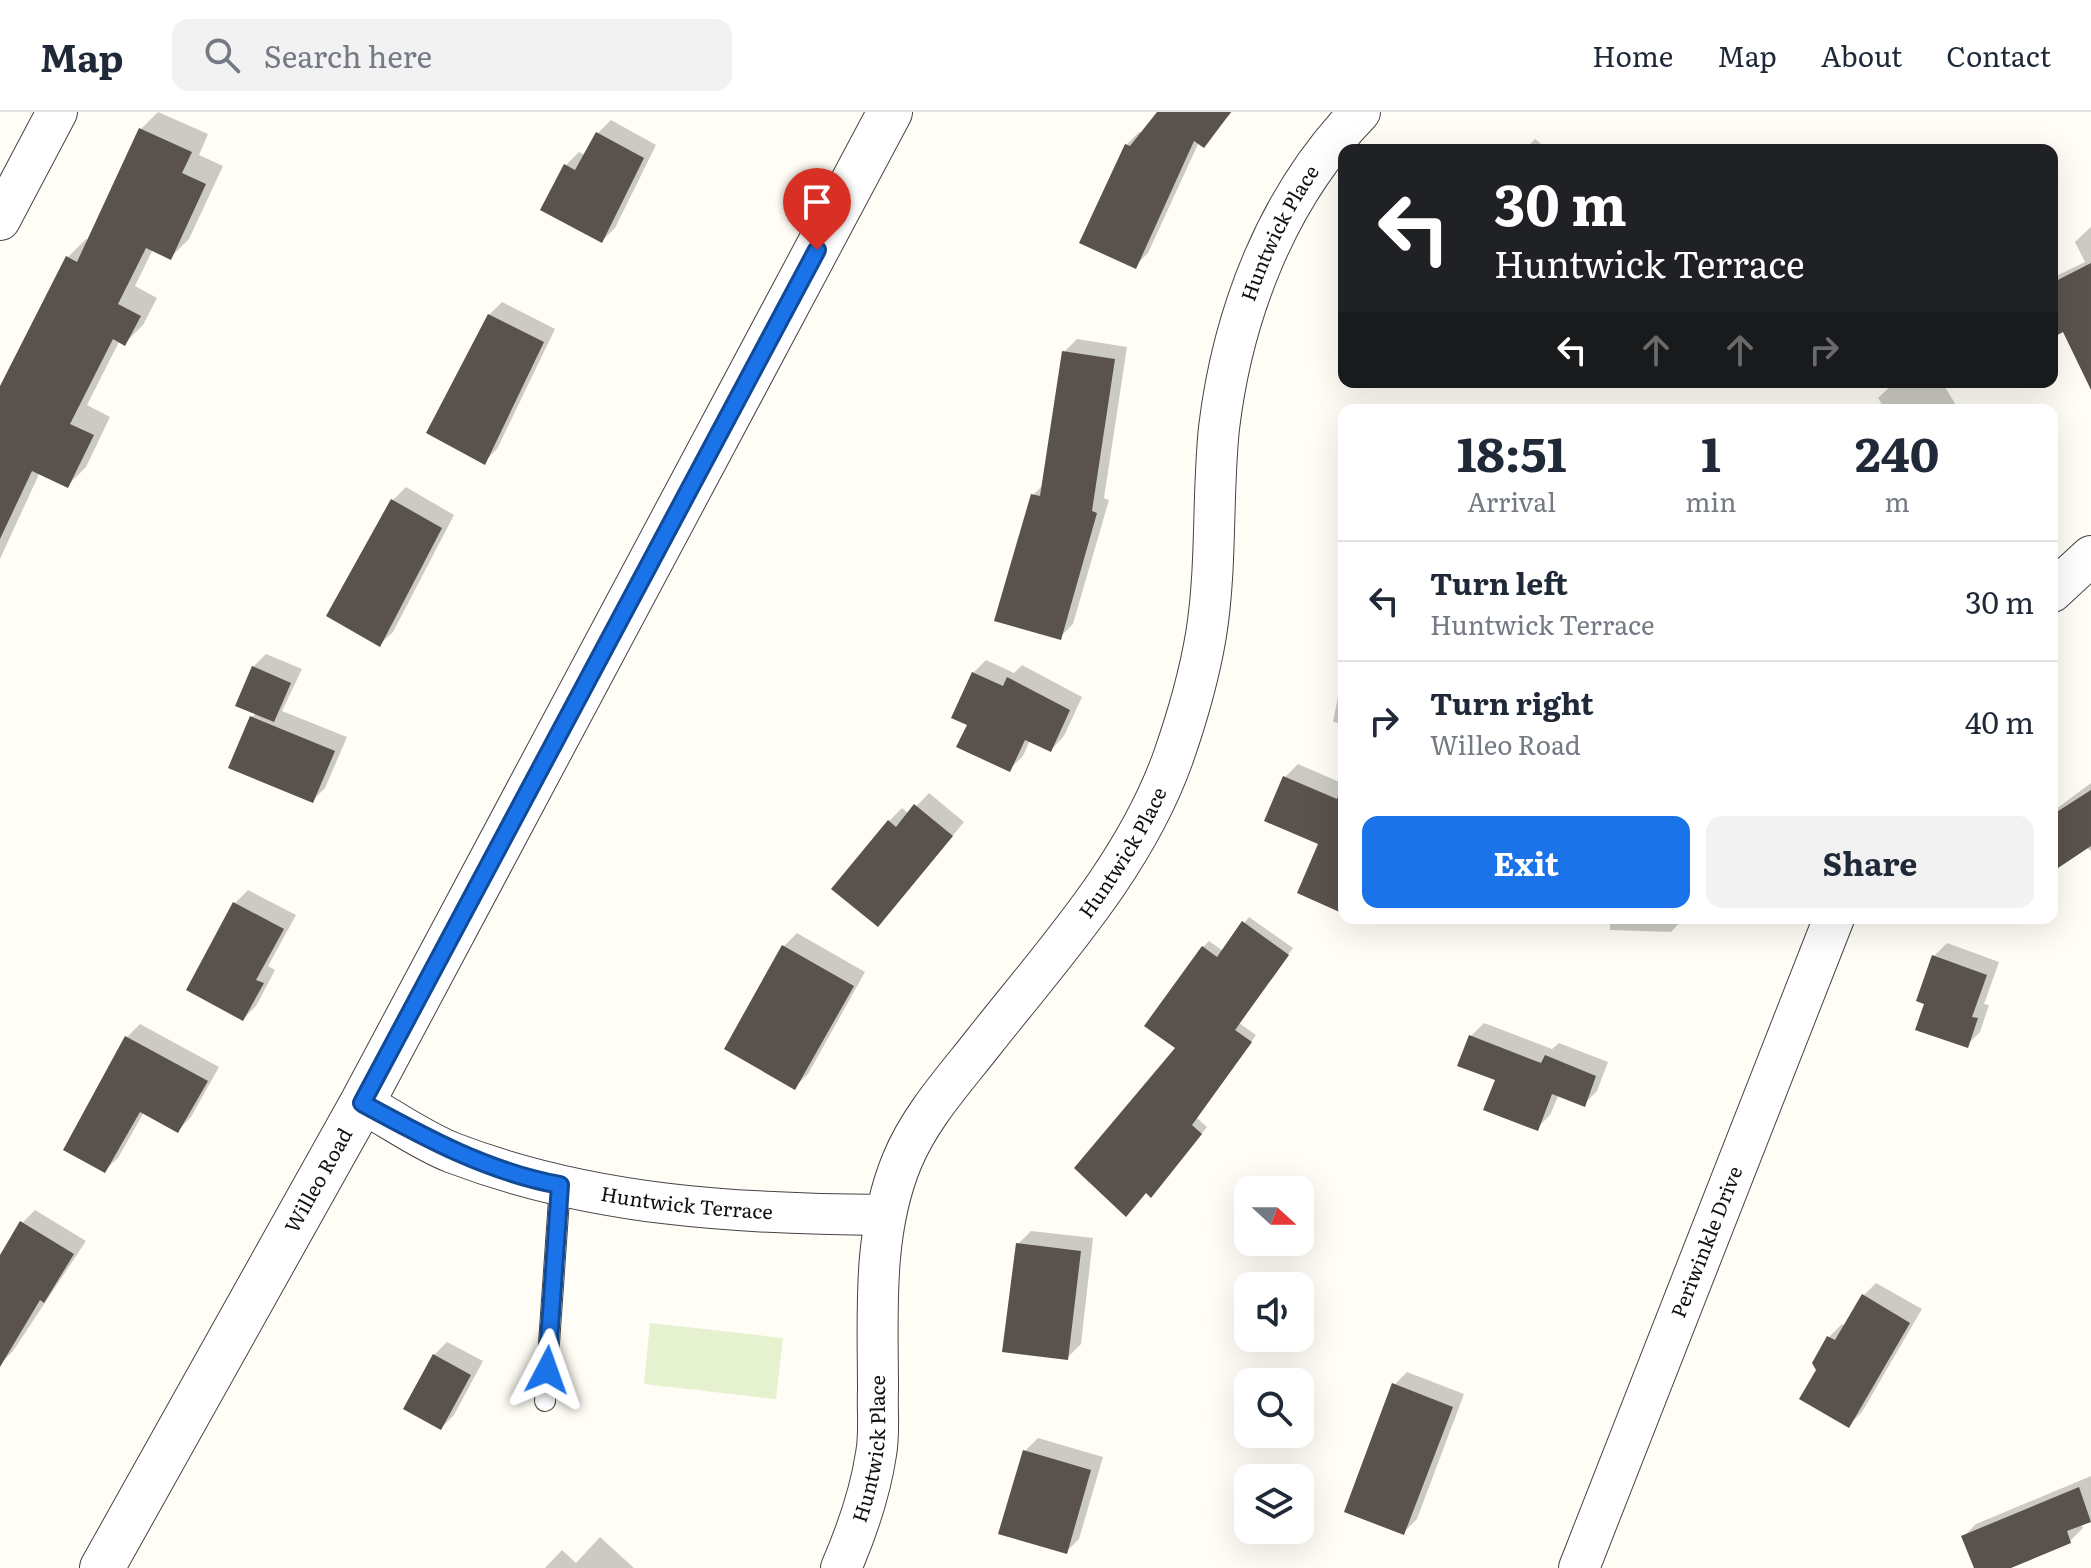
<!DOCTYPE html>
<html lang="en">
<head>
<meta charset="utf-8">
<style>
	body { margin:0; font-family:Literata,serif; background:#f2f2f3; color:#1f2937; height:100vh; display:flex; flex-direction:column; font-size:30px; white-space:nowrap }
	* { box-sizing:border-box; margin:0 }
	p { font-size:26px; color:#747a83 }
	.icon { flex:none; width:44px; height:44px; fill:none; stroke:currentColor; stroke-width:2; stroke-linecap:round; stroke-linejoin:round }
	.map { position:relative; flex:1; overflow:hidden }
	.drawer { position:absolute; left:1338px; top:292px; width:720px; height:520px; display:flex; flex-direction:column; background:#fff; border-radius:16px; box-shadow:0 8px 32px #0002 }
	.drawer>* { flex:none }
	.hud { position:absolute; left:1338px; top:32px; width:720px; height:244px; border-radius:16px; box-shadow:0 8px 32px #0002; background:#202124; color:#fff; overflow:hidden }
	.needle { width:52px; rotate:111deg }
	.controls { position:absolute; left:1234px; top:1064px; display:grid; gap:16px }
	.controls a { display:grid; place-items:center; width:80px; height:80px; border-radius:16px; background:#fff; box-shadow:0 8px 32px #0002; font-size:40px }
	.pin { position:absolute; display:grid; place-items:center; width:68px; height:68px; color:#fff; margin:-82px -34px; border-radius:50% 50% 50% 0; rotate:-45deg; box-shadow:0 0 8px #0007 }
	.pin .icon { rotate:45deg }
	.me { position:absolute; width:88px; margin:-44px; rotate:4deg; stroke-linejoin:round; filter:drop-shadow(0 0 6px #0008) }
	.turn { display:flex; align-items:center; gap:28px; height:168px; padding:0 24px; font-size:36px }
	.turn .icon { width:104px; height:104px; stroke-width:2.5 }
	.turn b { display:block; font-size:56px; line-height:68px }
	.lanes { display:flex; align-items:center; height:76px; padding:0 24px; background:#0003; justify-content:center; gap:40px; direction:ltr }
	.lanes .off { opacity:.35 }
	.eta { display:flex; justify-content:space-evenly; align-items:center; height:136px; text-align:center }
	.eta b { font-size:48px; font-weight:700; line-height:56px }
	.action { display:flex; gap:16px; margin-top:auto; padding:16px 24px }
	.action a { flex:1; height:92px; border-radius:16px; background:#1a73e8; color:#fff; font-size:32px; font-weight:700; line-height:92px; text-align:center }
	.action a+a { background:#f2f2f3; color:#1f2937 }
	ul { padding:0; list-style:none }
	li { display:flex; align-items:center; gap:24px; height:120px; padding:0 24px; border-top:2px solid #e0e1e3 }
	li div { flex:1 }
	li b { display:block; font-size:30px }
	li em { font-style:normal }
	header { display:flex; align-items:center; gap:48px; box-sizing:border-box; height:112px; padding:0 40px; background:#fff; border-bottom:2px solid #e0e1e3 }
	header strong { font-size:38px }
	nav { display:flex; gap:44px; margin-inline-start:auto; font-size:28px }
	.search { width:560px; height:72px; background:#f2f2f3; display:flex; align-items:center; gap:20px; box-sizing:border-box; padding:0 28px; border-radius:16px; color:#747a83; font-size:30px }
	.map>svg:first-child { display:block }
	.pitch { fill:#e6f2cf }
	.shadow { fill:#0003 }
	.building { fill:#5a524d }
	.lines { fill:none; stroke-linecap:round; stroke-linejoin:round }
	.service-casing { stroke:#444; stroke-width:22 }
	.minor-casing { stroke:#444; stroke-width:42 }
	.tertiary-casing { stroke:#444; stroke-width:46 }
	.service { stroke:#fff; stroke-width:20 }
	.minor { stroke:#fff; stroke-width:40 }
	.tertiary { stroke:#fff; stroke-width:44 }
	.route-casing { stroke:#114b97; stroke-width:20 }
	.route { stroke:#1a73e8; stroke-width:14 }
	.labels { text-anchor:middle; stroke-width:8; stroke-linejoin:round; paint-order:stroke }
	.street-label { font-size:20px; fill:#111; stroke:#fff }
</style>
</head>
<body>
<header>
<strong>Map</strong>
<div class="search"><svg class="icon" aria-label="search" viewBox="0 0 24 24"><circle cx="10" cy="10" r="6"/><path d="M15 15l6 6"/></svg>Search here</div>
<nav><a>Home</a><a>Map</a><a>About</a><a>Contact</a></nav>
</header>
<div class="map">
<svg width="2091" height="1456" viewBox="0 0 2091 1456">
	<rect width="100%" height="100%" fill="#fffdf5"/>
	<path class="pitch" d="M650,1211l133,15 -7,61 -132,-15z"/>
	<path class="shadow" d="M158,0l50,22 -9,21 24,11 -34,73 -18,18 -18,-8 -18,37 22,12 -14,27 -18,18 -5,-3 -33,65 23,12 -24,50 -18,18 -28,-13 -40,87v-165l68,-137 18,-18 3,2 52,-112z
		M1159,0h73l-29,33 -4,-3 -51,111 -13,13 -9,-121 13,-13 4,1z
		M611,8l45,25 -41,83 -13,13 -59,-32 23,-44 13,-13 6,3 13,-22z
		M1535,27l14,11h-25z
		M2091,115v109l-27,-7 -12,6v-57l33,-16 -10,-20z
		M502,190l53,27 -58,120 -13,13 5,-147z
		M1077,227l50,8 -23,151 5,2 -36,124 -13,13 -27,-142 11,-11 20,-132z
		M1448,270h16l-6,6z
		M1895,270h47l17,28h-79l4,-2 -6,-10z
		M406,375l48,28 -61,117 -13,12 13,-144z
		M266,542l36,15 -20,42 65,26 -22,51 -13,13 -60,-84 4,-4 -3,-46z
		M986,548l28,13 8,-8 60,32 -18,39 -13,14 -21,-10 -7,16 -13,13 -41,-45 4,-51z
		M1344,554v58l-11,-2z
		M1298,652l46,20v127l-23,-68 -55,-23 19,-43z
		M2091,671v68l-5,-4 -34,22v-57z
		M929,681l35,29 -74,90 -56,-23 55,-68 13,-13 7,6z
		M248,778l48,25 -28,51 7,4 -19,36 -13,13 -8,-116z
		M1249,805l44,31 -54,75 17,12 -59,83 10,9 -50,63 21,-142 25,-101 6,-6 14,10z
		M1610,806h74l-13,14 -61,-2z
		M797,821l68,39 -57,102 -13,13 -11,-141z
		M1947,831l52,19 -15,42 5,1 -9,27 -13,13 -41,-42 8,-47z
		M1484,911l68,26 7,-6 49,19 -11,29 -13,13 -25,-10 -9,21 -13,13 -66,-92z
		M140,912l79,43 -28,50 -13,13 -34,-18 -26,46 -14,13 23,-134z
		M35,1098l51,31 -73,110 -13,13v-105l22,-36z
		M1031,1119l62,7 -12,106 -13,13 -50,-113z
		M1876,1171l46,26 -60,103 -13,13 -35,-62 15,-26 13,-13 3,2 18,-30z
		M447,1230l36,19 -29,54 -13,13 -7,-73z
		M1407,1260l57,22 -47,125 -13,13 -10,-147z
		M1038,1326l65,19 -24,82 -13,13 -41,-101z
		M2091,1364v44l-10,3 2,5 -13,13 -64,27h-30l-13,-31 13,-13z
		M600,1425l34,31h-89l17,-18 14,13z"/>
	<path class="building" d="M1157,0h74l-27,36 -10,-7 -58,128 -57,-26 46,-99 5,2z
		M139,16l53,24 -10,21 24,11 -35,76 -25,-12 -28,56 23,12 -16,30 -12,-7 -43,85 24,11 -26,53 -36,-17 -32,68v-153l66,-130 11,6z
		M596,20l48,26 -42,85 -62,-33 24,-46 11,6z
		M2091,151v127l-28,-58 -11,6v-55z
		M488,202l56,28 -59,123 -59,-32z
		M1062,239l53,8 -23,152 5,2 -36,127 -67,-19 37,-127 9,2z
		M391,387l51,29 -62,119 -54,-31z
		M252,554l39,17 -17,39 -39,-16z
		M972,560l31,14 4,-9 63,33 -19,42 -26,-12 -15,32 -54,-25 11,-22 -16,-7z
		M250,604l85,35 -22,52 -85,-35z
		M1283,664l54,23 7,-16v131l-47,-21 21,-49 -54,-23z
		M2091,678v56l-39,26v-57z
		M914,692l39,32 -75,91 -47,-38 57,-69 8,7z
		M233,790l51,27 -28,51 8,3 -21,38 -57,-31z
		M1242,809l47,34 -54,75 17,12 -60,83 10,9 -51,64 -5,-5 -20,24 -52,-49 101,-120 -31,-22 58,-80 15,11z
		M782,833l72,41 -59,104 -71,-41z
		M1932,843l55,20 -15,42 6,1 -10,30 -53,-18 9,-26 -8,-3z
		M1469,923l72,28 4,-8 51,21 -11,31 -33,-13 -14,37 -55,-21 12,-30 -38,-14z
		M125,924l83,45 -30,52 -38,-21 -35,61 -42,-23z
		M20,1109l54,33 -30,49 -4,-3 -40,67v-112z
		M1016,1131l65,8 -13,109 -66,-8z
		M1862,1182l48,29 -61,105 -50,-29 17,-29 -4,-7 15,-27 8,4z
		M433,1242l38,21 -30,55 -38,-21z
		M1392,1271l61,24 -49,128 -60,-23z
		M1023,1338l68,20 -24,84 -69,-20z
		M2079,1375l12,35 -24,9 4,12 -60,25h-37l-13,-32z"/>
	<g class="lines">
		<g class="service-casing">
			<path id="service" d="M545,1289l15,-216"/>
		</g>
		<g class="minor-casing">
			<g id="minor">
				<path d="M0,108l57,-108"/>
				<path d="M2052,480l39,-36"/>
				<path id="s1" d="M362,991c30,16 60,38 91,50 139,53 285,61 432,62"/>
				<path id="s2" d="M841,1456c16,-37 29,-74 35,-114 4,-21 1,-43 2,-64 0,-76 -6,-156 24,-229 18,-44 52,-81 81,-118 70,-89 151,-176 190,-285 14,-40 26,-81 33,-123 11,-68 6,-139 13,-207 14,-116 59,-232 141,-316"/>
				<path id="s3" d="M1579,1456l255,-650"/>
			</g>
		</g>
		<g class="tertiary-casing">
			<g id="tertiary">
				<path id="s4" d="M102,1456l260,-465 528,-991"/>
			</g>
		</g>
		<use href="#service" class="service"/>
		<use href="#minor" class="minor"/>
		<use href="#tertiary" class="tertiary"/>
	</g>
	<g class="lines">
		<g class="route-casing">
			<path id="route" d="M547,1258l13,-185c-72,-13 -134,-47 -198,-82l455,-853"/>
		</g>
		<use href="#route" class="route"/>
	</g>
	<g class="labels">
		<g class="street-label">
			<text dy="7" stroke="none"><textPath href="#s2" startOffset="1444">Huntwick Place</textPath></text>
			<text dy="7" stroke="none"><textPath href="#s2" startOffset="796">Huntwick Place</textPath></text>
			<text dy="7" stroke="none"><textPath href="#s4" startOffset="444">Willeo Road</textPath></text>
			<text dy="7" stroke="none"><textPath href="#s1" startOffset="344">Huntwick Terrace</textPath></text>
			<text dy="7" stroke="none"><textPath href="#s3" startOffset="350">Periwinkle Drive</textPath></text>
			<text dy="7" stroke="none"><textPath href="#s2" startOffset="124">Huntwick Place</textPath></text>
		</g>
	</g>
</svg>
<div class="controls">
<a><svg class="needle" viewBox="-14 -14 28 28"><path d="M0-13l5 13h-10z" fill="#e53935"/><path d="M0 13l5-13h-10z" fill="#747a83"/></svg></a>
<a><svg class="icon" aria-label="sound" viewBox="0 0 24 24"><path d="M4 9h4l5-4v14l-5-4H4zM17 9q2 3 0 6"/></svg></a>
<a><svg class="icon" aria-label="search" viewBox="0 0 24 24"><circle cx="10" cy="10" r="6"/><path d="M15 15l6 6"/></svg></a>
<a><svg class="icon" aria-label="layers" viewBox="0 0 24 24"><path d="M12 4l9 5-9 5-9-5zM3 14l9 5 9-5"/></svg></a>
</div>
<div class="pin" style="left:817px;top:138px;background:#d93025"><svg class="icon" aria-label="arrive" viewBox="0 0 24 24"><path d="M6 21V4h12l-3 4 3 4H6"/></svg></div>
<svg class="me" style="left:547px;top:1258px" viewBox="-20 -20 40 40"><path d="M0-17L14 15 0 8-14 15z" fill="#1a73e8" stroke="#fff" stroke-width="4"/></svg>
<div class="hud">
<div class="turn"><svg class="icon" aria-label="left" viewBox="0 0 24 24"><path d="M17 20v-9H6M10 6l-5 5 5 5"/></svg><div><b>30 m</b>Huntwick Terrace</div></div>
<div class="lanes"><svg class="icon" aria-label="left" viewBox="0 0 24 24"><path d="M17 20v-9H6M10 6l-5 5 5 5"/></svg><svg class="icon off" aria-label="ahead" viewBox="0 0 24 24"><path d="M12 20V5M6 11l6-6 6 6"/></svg><svg class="icon off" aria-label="ahead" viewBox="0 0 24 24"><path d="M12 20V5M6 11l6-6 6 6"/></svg><svg class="icon off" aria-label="right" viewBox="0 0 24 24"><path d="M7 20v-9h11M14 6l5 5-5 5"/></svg></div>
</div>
<section class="drawer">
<div class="eta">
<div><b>18:51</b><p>Arrival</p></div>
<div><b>1</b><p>min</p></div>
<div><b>240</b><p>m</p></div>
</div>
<ul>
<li><svg class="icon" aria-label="left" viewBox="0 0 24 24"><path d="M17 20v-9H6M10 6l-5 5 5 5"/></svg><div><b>Turn left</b><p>Huntwick Terrace</p></div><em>30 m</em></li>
<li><svg class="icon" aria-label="right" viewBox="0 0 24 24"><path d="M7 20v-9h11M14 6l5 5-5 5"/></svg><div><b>Turn right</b><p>Willeo Road</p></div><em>40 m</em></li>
</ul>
<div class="action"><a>Exit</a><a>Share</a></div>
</section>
</div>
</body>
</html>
